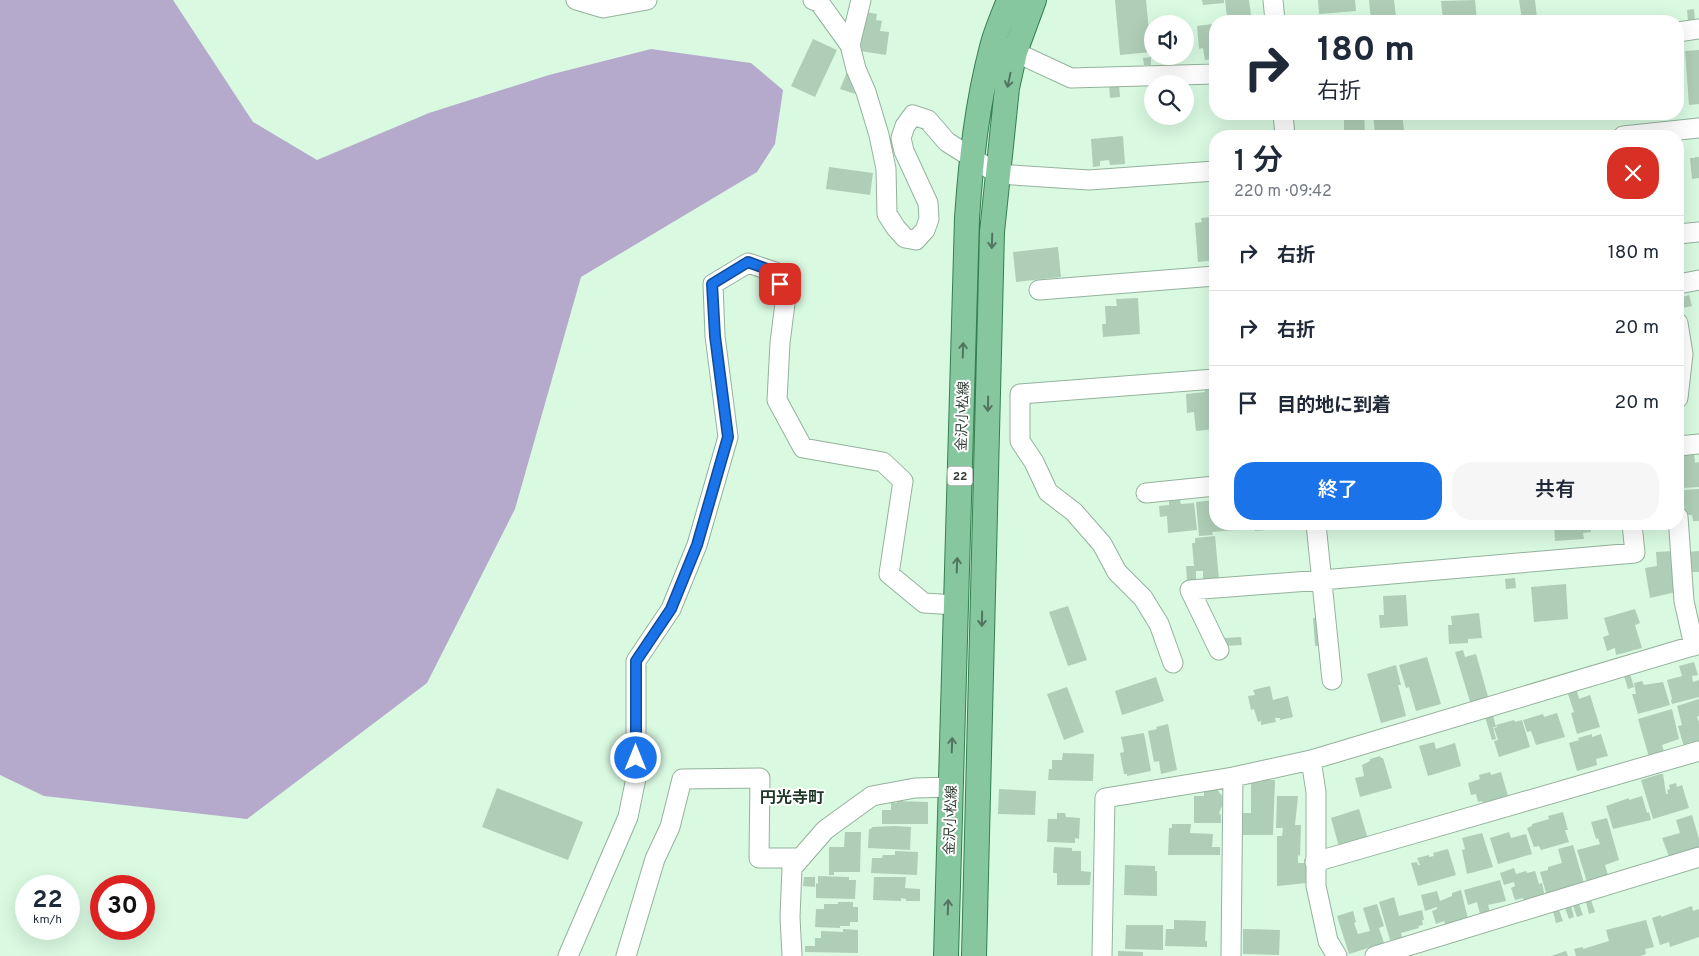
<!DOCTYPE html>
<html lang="ja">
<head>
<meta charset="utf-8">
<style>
	body { margin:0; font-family:Overpass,"Noto Sans JP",sans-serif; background:#f6f6f7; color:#1f2937; height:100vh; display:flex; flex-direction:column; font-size:19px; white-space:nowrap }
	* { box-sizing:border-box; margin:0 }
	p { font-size:16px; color:#747a83 }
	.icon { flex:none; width:28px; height:28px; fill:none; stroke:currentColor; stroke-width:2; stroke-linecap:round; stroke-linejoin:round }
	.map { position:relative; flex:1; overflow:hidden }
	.drawer { position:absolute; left:1209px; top:130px; width:475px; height:400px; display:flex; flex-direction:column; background:#fff; border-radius:20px; box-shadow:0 5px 20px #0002 }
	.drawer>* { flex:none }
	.top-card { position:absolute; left:1209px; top:15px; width:475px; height:105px; border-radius:20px; box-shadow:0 5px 20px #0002; background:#fff; color:#1f2937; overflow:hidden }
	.fabs { position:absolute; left:1144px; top:15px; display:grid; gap:10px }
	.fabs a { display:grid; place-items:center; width:50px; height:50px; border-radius:50%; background:#fff; box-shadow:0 5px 20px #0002; font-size:25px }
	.speed { position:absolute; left:15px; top:875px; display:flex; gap:10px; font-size:25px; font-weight:700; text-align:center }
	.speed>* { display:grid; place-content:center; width:65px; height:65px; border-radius:50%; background:#fff; box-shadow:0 5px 20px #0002; line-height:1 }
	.speed small { font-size:12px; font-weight:400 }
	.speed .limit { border:8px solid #d22; background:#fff; color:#111 }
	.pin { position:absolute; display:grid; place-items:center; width:42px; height:42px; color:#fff; margin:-21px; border-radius:10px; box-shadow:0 2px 8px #0006 }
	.me { position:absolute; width:55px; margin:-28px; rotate:0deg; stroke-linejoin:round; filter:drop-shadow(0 0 4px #0008) }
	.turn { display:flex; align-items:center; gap:18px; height:105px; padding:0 25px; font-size:22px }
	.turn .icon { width:65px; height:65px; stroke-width:2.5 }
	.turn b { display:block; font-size:35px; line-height:42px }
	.round { display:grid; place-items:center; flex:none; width:52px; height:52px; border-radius:20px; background:#f6f6f7 }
	.overview { display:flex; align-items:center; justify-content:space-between; height:85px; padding:0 25px }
	h1 { font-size:30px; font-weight:600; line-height:38px }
	.action { display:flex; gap:10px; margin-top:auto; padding:10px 25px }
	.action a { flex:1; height:58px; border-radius:20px; background:#1a73e8; color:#fff; font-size:20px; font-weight:600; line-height:58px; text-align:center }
	.action a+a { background:#f6f6f7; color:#1f2937 }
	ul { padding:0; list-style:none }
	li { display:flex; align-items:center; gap:15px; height:75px; padding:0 25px; border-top:1px solid #e0e1e3 }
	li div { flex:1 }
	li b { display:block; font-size:19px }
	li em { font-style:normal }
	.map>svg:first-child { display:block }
	.forest { fill:#b5aacc }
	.building { fill:#afceb7 }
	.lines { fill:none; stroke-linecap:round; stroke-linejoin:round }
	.minor-casing { stroke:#94b29c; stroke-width:21 }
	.major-casing { stroke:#347f51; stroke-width:26 }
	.minor { stroke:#fff; stroke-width:19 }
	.major { stroke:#86c7a0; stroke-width:24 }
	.oneway { stroke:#53755f }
	.route-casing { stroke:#114b97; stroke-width:12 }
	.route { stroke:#1a73e8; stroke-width:9 }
	.labels { text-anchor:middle; stroke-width:4; stroke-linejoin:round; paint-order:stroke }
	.shield { fill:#fff; stroke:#6f7871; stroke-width:1 }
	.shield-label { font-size:12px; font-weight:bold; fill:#313e34 }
	.street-label { font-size:14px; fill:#313e34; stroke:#fff }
	.quarter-label { font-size:16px; font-weight:bold; fill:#1d3826; stroke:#fff }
</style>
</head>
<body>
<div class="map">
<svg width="1699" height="956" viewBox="0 0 1699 956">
	<rect width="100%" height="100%" fill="#d9f9e1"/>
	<path class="forest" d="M0,0h173l80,122 64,38 112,-47 120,-38 102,-26 100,14 32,27 -8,54 -18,28 -176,105 -66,232 -88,174 -180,136 -203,-23 -44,-21z"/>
	<path class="building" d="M1115,0h31l5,52 -31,3z
		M1202,0h22v3l-21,2z
		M1225,0h24l2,15h8l1,6h-27v-4h-6z
		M1318,0h37l1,11 -37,3z
		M1369,0h25l2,16 -3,1 1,4h-23z
		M1475,0l2,21h-34l-2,-20z
		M1519,0h16l2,18 -15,1z
		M1694,9l1,11 -7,1 -1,-11z
		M866,12l11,2 -1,6 6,1 -2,10 9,1 -3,23 -26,-4z
		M1358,18v3h-20v-1z
		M1212,24v4l3,-1v32l-10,1 -2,-12 -4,1 -2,-23z
		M813,39l24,11 -22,47 -24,-11z
		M1682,41l1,15h-3l2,16 -4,1v-31z
		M1699,50v54l-10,1 -4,-54z
		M1151,57v8h-7l-1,-7z
		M847,72l8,22 -15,-5z
		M1109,84h10l1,13 -10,1z
		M1344,114h20l1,20 -21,2z
		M1373,114h29l2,16 -29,3z
		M1123,136l2,28 -15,1 -1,-5 -9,1v5l-7,1 -2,-28z
		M1695,157h4v21l-7,1 -2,-21h5z
		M829,167l44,6 -3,22 -44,-6z
		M1214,217l1,43 -17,2 -3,-39 7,-1 -1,-4z
		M1058,247l3,30 -45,5 -3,-30z
		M1689,295l3,11 -9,2 -3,-10z
		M1138,298l2,36 -37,3 -1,-13h4l-1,-18h12l-1,-7z
		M1215,386v43l-19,2 -2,-19 -7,1 -1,-19 19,-2 -1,-5z
		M1694,454l1,9 4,-1v25l-16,1 -1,-15h-2l-2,-18z
		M1699,489v32h-6l-1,-6h-7l-2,-25z
		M1180,500l1,4 13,-1 3,27 -29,3 -1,-17 -7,1 -1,-11 10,-1v-4z
		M1215,500v24h19l1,6 -23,2 1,3 -14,1 -3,-34z
		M1254,524h25v5l-24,2z
		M1280,524h24v2l-23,3z
		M1554,524h37v8l-8,1 1,6 -29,2z
		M1215,536l4,43 -16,1v-9h-7v9h-9l-1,-14h8l-2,-23h3v-5z
		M1674,551l2,28h-3l3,13 -26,6 -5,-30 12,-2 -1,-14z
		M1699,551v21h-11l-1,-20z
		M1515,578l1,10 -10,1 -1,-10z
		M1566,584l2,35 -34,3 -3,-35z
		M1406,595l2,31 -28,2 -1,-13h5l-1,-19z
		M1068,606l19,54 -19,6 -19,-54z
		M1635,609l5,14 -5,2 7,23 -26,7 -1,-7 -8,3 -4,-14 6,-2 -5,-17z
		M1479,613l3,25 -14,1v4l-19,1 -1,-19h4l-1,-9z
		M1313,618h4l3,28h-5z
		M1241,637l1,8 -17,1v-8z
		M1463,650l2,7 11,-3 13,46 -18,5 -16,-53z
		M1427,657l14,47 -25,7 -7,-24 -3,1 -7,-23z
		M1694,662l4,13 -6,1 1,6 6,-2v17l-27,7 -1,-4 1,-1 -5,-19 15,-4 -3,-10z
		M1396,665l5,20h-3l8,31 -25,7 -14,-49z
		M1630,674l4,13 -6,2 -4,-13z
		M1156,677l8,24 -42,14 -7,-24z
		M1642,681l2,4 19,-3 7,23 -32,9 -6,-20h4l-2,-11z
		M1270,686l3,14 15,-4 5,21 -13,3v-2h-5l1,4 -15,3v-4l-3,1 -4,-13 -3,1 -3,-14 7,-1 -2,-5z
		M1067,687l17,45 -20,8 -17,-46z
		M1577,691l2,8 11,-4 10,32 -23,7 -6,-21 3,-1 -6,-18z
		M1699,699v17l-2,1 2,5v20l-15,5 -6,-21 4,-1 -5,-19z
		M1672,709l7,30 -17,6 2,7 -15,5 -11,-38z
		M1557,713l8,24 -29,8 -5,-14 -4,1 -4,-12 20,-6 1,3z
		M1493,715l3,12h-3l3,12 -4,1 -7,-23z
		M1514,720l1,2 7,-2 8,27 -31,10 -5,-16 4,-1 -4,-12 3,-1 -1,-2z
		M1168,724l9,46 -16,4 -2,-13 -5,1 -6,-31 9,-2 -1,-2z
		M1144,733l7,38 -24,5v-2h-3l-4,-21 4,-1 -3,-15z
		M1592,734v3l9,-3 7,22 -12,3 1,6 -20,6 -8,-28 10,-3 -1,-2z
		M1434,742l2,7 19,-6 6,23 -33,10 -9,-30z
		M1063,753l31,1 -1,27 -45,-1 1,-11h3v-9h10z
		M1380,756l1,2h2l9,30 -32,9 -5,-19 9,-2 -2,-11 8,-4v-2z
		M1490,772l1,3 10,-3 7,24 -25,7 -1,-2 -4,1 -2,-8 -5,1 -3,-12 12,-4 -1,-4z
		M1660,774h3l3,20h2l-1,-4 3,-1 -1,-4 7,-2 1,4 5,-2 7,23 -36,11 -12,-39z
		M1261,780h14l-2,55h-30v-22h8v-31h10z
		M497,788l86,34 -15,38 -86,-33z
		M999,789l37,2 -1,24 -37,-1z
		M1217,789l5,7v10l-3,7 2,2v8h-27v-27h10v-6z
		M1277,796h21l-3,29h6l-1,31 -2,-1v8h6v6v-10h2l1,24 -30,3v-50h5l1,-8h-7z
		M1642,796l5,17 2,-1 2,8 -38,9 -7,-23 23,-8v2z
		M897,801l31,1v22h-46v-14h9v-8l6,1z
		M1359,809l9,30 -29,8 -8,-29z
		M1563,812l5,18h-3l4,12 -28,8 -2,-4 -5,1 -7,-19 5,-2v-2l17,-5 -1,-3z
		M1057,813h8l1,4 14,1 -1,21 -4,-1v5l-28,-1 1,-23h9z
		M1692,815l7,24v10l-29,10 -8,-21 18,-5 -4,-13z
		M1607,818l12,42 -14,5 3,10 -21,7 -10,-32 23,-6 -2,-6 -2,1 -5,-17z
		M1172,824h19l-1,9 23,1 -1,13h8v8h-52l1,-27h3z
		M894,826l17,1 -1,23 -42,-2 1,-19h2l1,-2z
		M845,832h16l-1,40h-26v3h-5v-28h15z
		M1509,832l2,6 15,-4 6,20 -34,10 -8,-26z
		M1482,833l11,34 -26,7 -5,-24 3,-1 -3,-11z
		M1573,845l11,38 -37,13 -7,-24 8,-2v-3l14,-4 -4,-14z
		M1054,847l18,1v3h9v20l10,1 -1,13h-33v-12h-4z
		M1448,849l8,26 -38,11 -7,-23 6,-1 1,3h2l-3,-7 12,-3v2l5,-1 -1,-3z
		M895,851l23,1 -1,23 -46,-2 1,-15h10l1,-3h12z
		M1125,865l30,1v5h2v25l-33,-1z
		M1514,868l2,6 10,-3 1,2 8,-2 4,13 3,-1 3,14 -21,5 -1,-4 -8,2 -4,-12 4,-2 -1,-4 -10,3 -4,-12z
		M818,876l31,1v3h7l-1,19 -39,-1v-15l2,1z
		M804,877h11v10l-12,-1z
		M874,877h32l-1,11 15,1v12h-14v-2l-5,-1v3l-28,-1z
		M1500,880l6,21 -18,4 2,7 -10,2 -3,-12 -9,3 -4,-15z
		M1461,890l7,29 -22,7 -2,-5 -8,3 -4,-13 5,-2v-2l-12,4 -4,-16 16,-4 3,10 12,-5v-3z
		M1394,897l5,19 23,-6 2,10h-2l1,5 -5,1 1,2 -18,5 1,5 -12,2 -11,-38z
		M1591,900l4,12 -6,2 -3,-12z
		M838,902h15v5h5v15h-8v4h-10v2l-25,-1 1,-18h8v-5h14z
		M1377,904l7,22 -5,2 5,15 -35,11 -12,-38 16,-5 3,11 -2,1 4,11 12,-3 -7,-23z
		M1579,904l4,11 -6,2 -4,-11z
		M1571,906l3,11 -5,2 -4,-11z
		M1692,906l1,5 6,-2v28l-29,10 -1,-5 -9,3 -8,-27 9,-3v2z
		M1559,910l4,11 -7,2 -3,-12z
		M1174,920l32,1 -1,20h2v6l-42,-1 1,-17h8z
		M1646,920l8,27 -9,2 1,5 -6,2h-64l-2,-7 9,-2v2l26,-8 -3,-11z
		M1126,925h37v25l-38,-1z
		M843,929l15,1v23l-53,-1v-6h10v-8h6v-7l22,1z
		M1243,929l37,1 -1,25 -36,-1z
		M1118,951l25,1v4h-25z
		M1566,951l2,5h-17z"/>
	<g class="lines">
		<g class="minor-casing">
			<path id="minor" d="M576,0l27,8 44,-8
				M813,0l6,2 31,43 6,24 10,23 13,43 7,34 1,45 9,14 9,10 11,2 9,-10 4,-11 -1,-16 -24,-52 -3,-13 4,-12 8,-11 15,5 19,22 51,32 91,6 126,-9
				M1273,0l2,21
				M1678,32l21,-3
				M850,45l11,-45
				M1015,52l56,26 144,-4
				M1283,114l2,22
				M1623,136l76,-8
				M1678,234l21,-2
				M1678,284l21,-4
				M1039,290l176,-14
				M1678,323l5,31 -5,44
				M1678,446l21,-2
				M1146,493l69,-7
				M1678,517l6,84 10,45
				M1316,524l16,156
				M1219,650l-29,-60 132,-10 313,-27 -3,-29
				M1173,663l-14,-39 -16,-26 -26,-26 -15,-28 -28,-32 -26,-20 -14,-30 -14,-21v-47l195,-15
				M1311,760l5,32v94l12,55 9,15
				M1315,862l384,-111
				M568,956l60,-139 8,-39v-117l35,-52 26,-64 31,-108 -13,-101 -2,-52 35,-21 27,9 11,23 -6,48 -3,57 26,48 80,14 20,19 -14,93 35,29 32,2
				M626,956l29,-97 15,-32 12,-48 78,-1 -1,80h42
				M792,956l-2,-39 2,-49 33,-38 47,-34 43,-8 36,-1
				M1102,956l3,-158 128,-21
				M1231,956l2,-179 78,-17 388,-116
				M1375,956l324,-99"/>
		</g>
		<g class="major-casing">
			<path id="major" d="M946,956l21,-738c4,-58 10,-114 25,-171 4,-16 11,-31 17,-47
				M974,956l18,-724 15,-144 8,-36 19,-52"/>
		</g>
		<use href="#minor" class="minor"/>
		<use href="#major" class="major"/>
	</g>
	<defs><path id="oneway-shaft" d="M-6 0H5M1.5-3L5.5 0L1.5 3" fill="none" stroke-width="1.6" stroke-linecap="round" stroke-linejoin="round" transform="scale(1.25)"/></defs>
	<g class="oneway">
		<use href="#oneway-shaft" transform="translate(1009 80) rotate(102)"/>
		<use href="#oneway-shaft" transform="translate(992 241) rotate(92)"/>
		<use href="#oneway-shaft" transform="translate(963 350) rotate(-88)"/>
		<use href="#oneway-shaft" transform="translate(988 404) rotate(91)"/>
		<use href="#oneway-shaft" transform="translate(957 565) rotate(-88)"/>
		<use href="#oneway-shaft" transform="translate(982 619) rotate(91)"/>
		<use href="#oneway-shaft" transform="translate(952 745) rotate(-88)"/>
		<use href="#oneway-shaft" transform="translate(948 907) rotate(-88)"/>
	</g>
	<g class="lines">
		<g class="route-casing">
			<path id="route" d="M636,758v-97l35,-52 26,-64 31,-108 -13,-101 -3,-52 36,-22 27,10 5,12"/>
		</g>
		<use href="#route" class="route"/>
	</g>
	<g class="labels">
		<rect class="shield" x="947.5" y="466.5" width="25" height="19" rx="4"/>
		<g class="shield-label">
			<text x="960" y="480">22</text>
		</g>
		<g class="street-label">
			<text transform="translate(962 416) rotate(-88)" y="5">金沢小松線</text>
			<text transform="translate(950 820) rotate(-88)" y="5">金沢小松線</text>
		</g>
		<g class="quarter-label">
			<text x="792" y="803">円光寺町</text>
		</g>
	</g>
</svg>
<div class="fabs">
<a><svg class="icon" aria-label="sound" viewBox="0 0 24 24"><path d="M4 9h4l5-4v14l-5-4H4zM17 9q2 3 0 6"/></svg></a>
<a><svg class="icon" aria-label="search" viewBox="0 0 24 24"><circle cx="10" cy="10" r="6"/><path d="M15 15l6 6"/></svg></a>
</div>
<div class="speed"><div>22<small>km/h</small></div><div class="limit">30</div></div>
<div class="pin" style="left:780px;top:284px;background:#d93025"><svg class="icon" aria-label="arrive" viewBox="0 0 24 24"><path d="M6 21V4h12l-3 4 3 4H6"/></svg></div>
<svg class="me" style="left:636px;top:758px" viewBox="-20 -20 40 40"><circle r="17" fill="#1a73e8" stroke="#fff" stroke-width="3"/><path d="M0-11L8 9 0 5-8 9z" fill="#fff"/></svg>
<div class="top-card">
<div class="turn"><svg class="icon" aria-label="right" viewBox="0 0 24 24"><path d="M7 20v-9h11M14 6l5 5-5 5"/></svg><div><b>180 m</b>右折</div></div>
</div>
<section class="drawer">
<div class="overview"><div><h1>1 分</h1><p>220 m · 09:42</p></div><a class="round" style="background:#d93025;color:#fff"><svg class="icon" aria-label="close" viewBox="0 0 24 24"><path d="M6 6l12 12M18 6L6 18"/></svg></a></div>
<ul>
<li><svg class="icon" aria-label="right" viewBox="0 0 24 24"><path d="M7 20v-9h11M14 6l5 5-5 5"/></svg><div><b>右折</b></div><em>180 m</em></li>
<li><svg class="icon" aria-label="right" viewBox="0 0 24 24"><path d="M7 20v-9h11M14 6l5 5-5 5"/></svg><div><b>右折</b></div><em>20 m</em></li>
<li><svg class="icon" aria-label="arrive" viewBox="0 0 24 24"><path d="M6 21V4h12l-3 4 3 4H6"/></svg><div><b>目的地に到着</b></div><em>20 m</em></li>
</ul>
<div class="action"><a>終了</a><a>共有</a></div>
</section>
</div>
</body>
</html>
